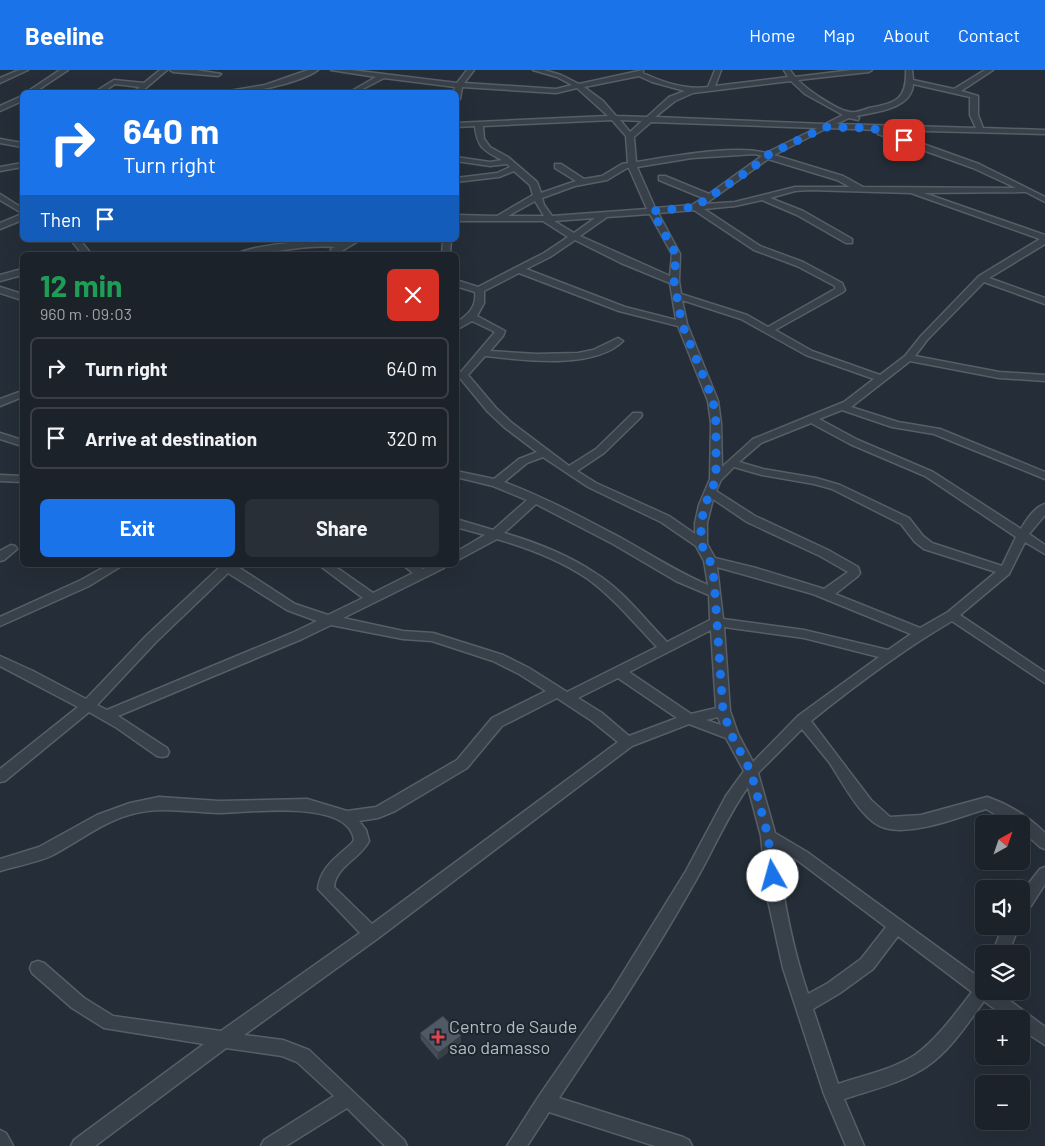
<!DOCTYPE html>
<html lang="en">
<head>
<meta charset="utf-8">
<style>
	body { margin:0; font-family:Barlow,sans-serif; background:#292f36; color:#f1f3f6; height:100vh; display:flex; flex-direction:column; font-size:19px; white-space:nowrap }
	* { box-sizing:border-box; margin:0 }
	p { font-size:16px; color:#a0a4a8 }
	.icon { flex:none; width:28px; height:28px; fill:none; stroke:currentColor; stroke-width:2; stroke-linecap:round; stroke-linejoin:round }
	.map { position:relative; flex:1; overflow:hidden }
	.drawer { position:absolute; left:20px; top:182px; width:439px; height:315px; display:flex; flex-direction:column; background:#1c222a; border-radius:8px; box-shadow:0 5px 20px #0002,0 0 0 1px #3a3f47 }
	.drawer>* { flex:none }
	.hud { position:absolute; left:20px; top:20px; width:439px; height:152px; border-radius:8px; box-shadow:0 5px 20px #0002,0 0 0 1px #3a3f47; background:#1a73e8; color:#fff; overflow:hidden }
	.needle { width:32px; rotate:40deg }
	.buttons { position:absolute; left:975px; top:745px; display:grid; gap:10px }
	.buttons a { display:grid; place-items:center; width:55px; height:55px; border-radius:8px; background:#1c222a; box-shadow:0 5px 20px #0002,0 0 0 1px #3a3f47; font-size:25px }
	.pin { position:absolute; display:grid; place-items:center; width:42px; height:42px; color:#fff; margin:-21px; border-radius:10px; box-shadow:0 2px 8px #0006 }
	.me { position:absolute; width:55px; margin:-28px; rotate:353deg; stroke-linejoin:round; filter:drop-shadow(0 0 4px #0008) }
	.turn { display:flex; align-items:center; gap:18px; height:105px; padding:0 20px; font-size:22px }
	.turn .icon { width:65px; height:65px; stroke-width:2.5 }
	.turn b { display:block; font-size:35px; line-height:42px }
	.then { display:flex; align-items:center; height:48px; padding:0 20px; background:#0003; gap:10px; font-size:19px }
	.round { display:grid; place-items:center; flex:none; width:52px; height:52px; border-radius:8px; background:#292f36 }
	.head { display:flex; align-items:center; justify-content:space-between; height:85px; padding:0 20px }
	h1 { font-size:30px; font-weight:700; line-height:38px; color:#1e9e55 }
	.action { display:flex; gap:10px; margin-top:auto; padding:10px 20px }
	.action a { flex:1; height:58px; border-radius:8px; background:#1a73e8; color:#fff; font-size:20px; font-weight:700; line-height:58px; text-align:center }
	.action a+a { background:#292f36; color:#f1f3f6 }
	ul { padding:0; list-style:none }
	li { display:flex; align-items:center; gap:15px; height:62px; margin:0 10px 8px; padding:0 10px; border:2px solid #3a3f47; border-radius:8px }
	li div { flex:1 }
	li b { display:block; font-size:19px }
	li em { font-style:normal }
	header { display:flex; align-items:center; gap:30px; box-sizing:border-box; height:70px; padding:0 25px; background:#1a73e8; color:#fff }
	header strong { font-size:24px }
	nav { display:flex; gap:28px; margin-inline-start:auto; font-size:18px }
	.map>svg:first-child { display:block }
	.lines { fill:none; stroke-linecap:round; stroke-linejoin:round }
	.minor-casing { stroke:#565e66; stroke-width:3 }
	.minor { fill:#384049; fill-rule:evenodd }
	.wall { fill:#454d58 }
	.shaded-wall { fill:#383f47 }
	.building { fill:#505a66; stroke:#383f47 }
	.route { stroke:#1a73e8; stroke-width:9; stroke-dasharray:0 16.2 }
	.health-dot { fill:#e0444e; stroke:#1d252d; stroke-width:2 }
	.labels { text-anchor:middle; stroke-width:4; stroke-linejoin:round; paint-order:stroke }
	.near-poi-label { font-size:18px; fill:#b3bbc4; stroke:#1d252d; text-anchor:start }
</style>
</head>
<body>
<header>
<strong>Beeline</strong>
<nav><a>Home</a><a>Map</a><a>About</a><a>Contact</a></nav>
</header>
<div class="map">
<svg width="1045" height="1076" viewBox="0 0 1045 1076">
	<rect width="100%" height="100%" fill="#252e38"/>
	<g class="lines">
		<g class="minor-casing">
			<path id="minor" d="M19,0h9l-28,13v-5z
				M60,0h8l-33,22h-8z
				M160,0h7l-26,22 -6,-1 5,-4 -25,-3 -12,8h-8l19,-12 30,3z
				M170,0h26l25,4 -3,2 -45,-4z
				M308,0h10c-18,13 -72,25 -95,22l42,-7z
				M331,0h20l106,13 10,-13h7l-10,13 92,6 16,-4 -15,-8 -24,-7h11l17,5 18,9 64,-14v3c21,10 43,17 65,14l7,-17h6l-6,16 73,-9 -4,-7h6l5,7 57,-7h20l-3,2 -71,8c8,9 41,32 53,32 5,1 13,-2 18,-4 27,-5 38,-8 37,-38h6l1,10 41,9 31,-19h8l-32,21 17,5v19l5,13 62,2v4l-161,-4 95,34 66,33v5l-19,-10 -102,1 121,42v9l-56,34 56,20v6l-61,-22 -57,58 -12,16 84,16 46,3v6l-46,-3 -89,-17 -59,46 47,15 42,7 105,43v7l-111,-45 -42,-7 -50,-17 -23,9 39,21 75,32 88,57c5,-9 14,-22 24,-25v11l-16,19 16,11v9l-20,-12 -16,32 -49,41 85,57v11l-93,-62c-50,29 -96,64 -141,100l60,79 19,17 31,-2 66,-18c21,7 42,20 58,36v16l-5,-2 -19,-17v-6h-8l-27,-15c-27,8 -73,27 -101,19 -23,-6 -43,-47 -56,-66 -9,-11 -18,-22 -27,-33l-44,44 17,60 32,19 177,129v10h13l48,36v18l-24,-16v-10h-13l-24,-18c-16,22 -34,50 -58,66 -24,16 -55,23 -82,32l20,47h-18l-22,-52 -41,-126 -16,-72 -6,-60 -13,-49c-21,29 -34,62 -52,93 -42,75 -89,146 -137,218l124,39 6,3 3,6h-37l-106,-34 -22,34h-20l32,-50 74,-107 73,-118 40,-75 18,-25 -18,-33 -37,-14 -57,22 -255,193 -133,96 39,5 26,10 95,90 3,6h-22l-38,-38 -61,38h-25l3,-6 70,-44 -37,-34 -15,-6 -56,-8 -131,98h-24l3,-6 130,-96 -100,-16 -32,-20 -40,-35 -2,-5 2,-5 6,-2 6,2 40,35 29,18 108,15 139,-98 -42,-44c2,-22 19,-32 34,-46l2,-3c-5,-42 -107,-27 -136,-27 -30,-1 -57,-7 -86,1 -30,8 -54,28 -81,42 -16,7 -35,10 -51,15v-12l39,-12 58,-32 33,-12 29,-6 60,4 88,-2 40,12 29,-4 81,-47 35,-42 54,-27 -27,-17 -26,-13 -61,-20 -29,-2 -72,-14 -29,14 -184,77 49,32 2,4 -2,4 -5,1 -5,-1 -40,-28 -28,-16 -84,69 -5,1v-13l78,-62 -78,-41v-10l33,15 53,28 60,-63 76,-71h13l60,39 33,11 35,-17 -44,-33h14l40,28 40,-20 -10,-8h14l6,4 7,-4h16l-2,3 -101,50 60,13 30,2 70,22 26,13 38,24 90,-45c-22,-23 -43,-49 -69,-68 -26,-18 -60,-31 -91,-40l-41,22v-9l29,-17 -29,-8v-8l37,11 34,-30 -34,-14 -37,-9v-6l38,8 25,-20 18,-7 -33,-25 -16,-15 -28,-34 -4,-1v-6l5,1 34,-40 -23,-11 -16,9v-7c12,-8 21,-16 19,-31l-19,-6v-6l22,7 66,-34 24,-16 -25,-16h-87v-6l41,1 36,-21 -3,-10 -16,-14 -15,6 -43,5v-4l41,-5 13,-6 -3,-3 -17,2 -34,-5v-4l34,5 12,-2c-18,-9 -25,-13 -27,-34l-19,1v-4l152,-7 -31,-28 -21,5 -94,-6 -2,12 -4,2v-9h-2l1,-5 -71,-9 -27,14h-7l26,-15zM639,6l13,6 33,9 -16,6 -22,20 -31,-1 -13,-15 -19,-14zM791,11l14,13 38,21 -18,9 -170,-7 20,-16 18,-8zM913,14l57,13v18l6,13 -140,-4 13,-6 9,2 1,-2 -3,-2c19,-4 56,-7 57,-32zM612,50l14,16 2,27 -6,1 -20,12 -18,3 -23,-15h-6v4l21,13 -35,12 -4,-11 -29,-25 -18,-10 -6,-8 -1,-13zM620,50l22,1 -12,11zM651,52l166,6 -51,25c-30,-9 -97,4 -130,9l-2,-25zM827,58l52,2 -1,4 95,34 43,20 -153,-1 -20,-11 -69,-21zM755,84l7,2 -53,38 -44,-18h-6v4l44,18 -11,7 -37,3 -18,-41 55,-9zM768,89l69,21 13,7h-55l-60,15 -30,2zM627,98h2l18,41 -95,7 -8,-11 -2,-7 33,-12 32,-6zM809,120l102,3 129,46 -61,37 -58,60 -16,20 -25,19 -68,-24 -37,-21 68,-38 2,-2 -3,-7 -39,-21 -43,-16 -56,-37 31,-3 27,-6 35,15 49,28h6v-4l-49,-28 -33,-13 25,-7zM535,131l9,15h-36zM694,140l60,40 43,16 38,20v3l-67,38 -21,-12 -66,-21 -2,-13 1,-27 -22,-41zM650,144l22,40 -2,22 -90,-40 27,-19zM595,148l-21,15 -20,-12zM575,170l46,23 49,20 6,37 -51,-13 -99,-38 24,-12zM519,203l100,38 59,15 30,75 3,22 -1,56 -11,26 -4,18v11l-26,-18 -73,-33 -19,-12 27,-18 37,-36 1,-2 -1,-2h-8l-37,36 -27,17 -57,-43 -16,-15 -28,-33 17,-19c38,4 109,14 138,-15l-5,-3 -25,12 -15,3 -41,1 -47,-3 13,-15 2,-5 -28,-15 7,-13v-12zM682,230l59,19 65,36 68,24 -30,23 -91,37 -31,28 -1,-44 -3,-22 -31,-77zM811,353l39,21 75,32 91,61 -14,29 -70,-23 -9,-7 -14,-18 -69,-33 -24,-7 -53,-9 -24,-7 22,-19zM543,387l45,30 73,35 35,24 8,15 4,24c-31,-13 -58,-31 -87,-47 -38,-20 -77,-41 -117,-56l23,-19zM734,397l28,8 52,9 18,5 69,35 14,18 9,7 72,23 -48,40 -28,16 -85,-34 23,-18 2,-3 -2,-6 -30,-17 -73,-34 -39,-25 5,-11zM713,429l34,23 73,34 28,16 -24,17 -68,-21 -41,-10 -8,-14v-21zM536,434l77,40 63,37 33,14 1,25 -43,22c-23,-23 -44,-52 -72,-69 -27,-18 -60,-31 -91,-40zM717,497l96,27 98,40 -23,16 -84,-20 -81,-11zM228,503l59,37 30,11 -25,12 -185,77 -10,-5 59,-63zM724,557l80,11 75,19 -81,59 -45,46 -15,-28 -8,-23zM711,560l5,78 -25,6 -62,-42zM618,608l59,40 -48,18 -27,-23 -24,-15zM557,628l35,23 26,21 -246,182 -38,-37c2,-21 26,-28 35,-46l-3,-11 -7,-9 19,-3 17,-7 72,-43 35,-42zM718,647l3,8 -15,-5zM777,779l20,11 89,67 -25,32 -33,24 -20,11c-16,-47 -25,-96 -31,-145zM898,866l74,56c-16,21 -35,47 -57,63 -23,15 -51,20 -77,29l-25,-75 27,-16 33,-24z
				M22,26v5l-22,10v-5z
				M0,69l22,4v4l-22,-4z
				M22,93v4l-22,4v-4z
				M0,124l22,14v5l-22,-13z
				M22,144v6l-22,9v-6z
				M71,170h9l12,15h-9z
				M349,170h11l-20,12 2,3h-9l-2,-2v-4l4,-2c-34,-3 -66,8 -99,8 11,-9 66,-14 83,-14 10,0 22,3 30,-1z
				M443,170h8l-1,15h-8z
				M22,199v6l-22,6v-6z
				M0,217l22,7v6l-22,-7z
				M22,321v6l-22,9v-7z
				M0,363l22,7v6l-22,-7z
				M0,405l22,1v6l-22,-1z
				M11,475l4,1 2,3 -13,11 -4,1v-10z
				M108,495h15l-34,21 -89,40v-9l81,-37z
				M1045,797v17l-18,28 -6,1v-20l19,-24z
				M1003,856h16l-11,28h-16z
				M0,1060l6,3 7,13h-13z"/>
		</g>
		<use href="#minor" class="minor"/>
	</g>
	<path class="wall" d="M420,963l41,10 -23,17 -17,-20z"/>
	<path class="shaded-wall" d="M461,966v7l-23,17v-7z"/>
	<path class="building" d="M443,946l18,20 -23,17 -18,-20z"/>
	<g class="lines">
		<path class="route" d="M773,806l-5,-40 -17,-64 -20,-38 -8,-23 -9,-132 -4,-18 -9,-17v-21l4,-18 11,-26v-56l-3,-23 -31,-76 -8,-43 2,-27 -24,-43 43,-4 56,-38 17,-14 57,-28 47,1 32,12"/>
	</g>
	<path class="health-dot" d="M435.5 959.5h5v5h5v5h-5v5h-5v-5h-5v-5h5z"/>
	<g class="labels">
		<g class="near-poi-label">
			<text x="449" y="963">Centro de Saude<tspan x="449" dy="21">sao damasso</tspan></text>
		</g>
	</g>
</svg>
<div class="buttons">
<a><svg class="needle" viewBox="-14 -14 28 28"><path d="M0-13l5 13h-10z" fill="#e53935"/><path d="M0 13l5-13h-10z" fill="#a0a4a8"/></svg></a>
<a><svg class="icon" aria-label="sound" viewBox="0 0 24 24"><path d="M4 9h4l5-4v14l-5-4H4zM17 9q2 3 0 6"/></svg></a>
<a><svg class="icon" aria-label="layers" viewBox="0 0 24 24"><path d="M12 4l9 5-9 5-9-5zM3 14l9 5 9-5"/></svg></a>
<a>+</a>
<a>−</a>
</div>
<div class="pin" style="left:904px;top:70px;background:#d93025"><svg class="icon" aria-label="arrive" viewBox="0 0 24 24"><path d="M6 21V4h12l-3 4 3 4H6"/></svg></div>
<svg class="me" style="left:773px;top:806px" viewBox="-20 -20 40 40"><circle r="19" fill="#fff"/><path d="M0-13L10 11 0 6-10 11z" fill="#1a73e8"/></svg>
<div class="hud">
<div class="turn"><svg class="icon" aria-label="right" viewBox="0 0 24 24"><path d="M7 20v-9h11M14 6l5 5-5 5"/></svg><div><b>640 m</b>Turn right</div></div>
<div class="then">Then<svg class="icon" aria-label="arrive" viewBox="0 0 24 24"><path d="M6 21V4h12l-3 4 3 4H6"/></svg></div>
</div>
<section class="drawer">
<div class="head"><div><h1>12 min</h1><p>960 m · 09:03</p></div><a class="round" style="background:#d93025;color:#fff"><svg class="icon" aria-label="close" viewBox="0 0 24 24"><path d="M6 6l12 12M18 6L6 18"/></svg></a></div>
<ul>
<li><svg class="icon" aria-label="right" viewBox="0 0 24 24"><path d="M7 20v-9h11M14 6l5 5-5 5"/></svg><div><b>Turn right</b></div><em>640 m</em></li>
<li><svg class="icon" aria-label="arrive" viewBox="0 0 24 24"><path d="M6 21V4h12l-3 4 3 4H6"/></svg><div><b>Arrive at destination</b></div><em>320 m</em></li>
</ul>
<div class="action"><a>Exit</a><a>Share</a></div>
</section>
</div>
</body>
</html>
